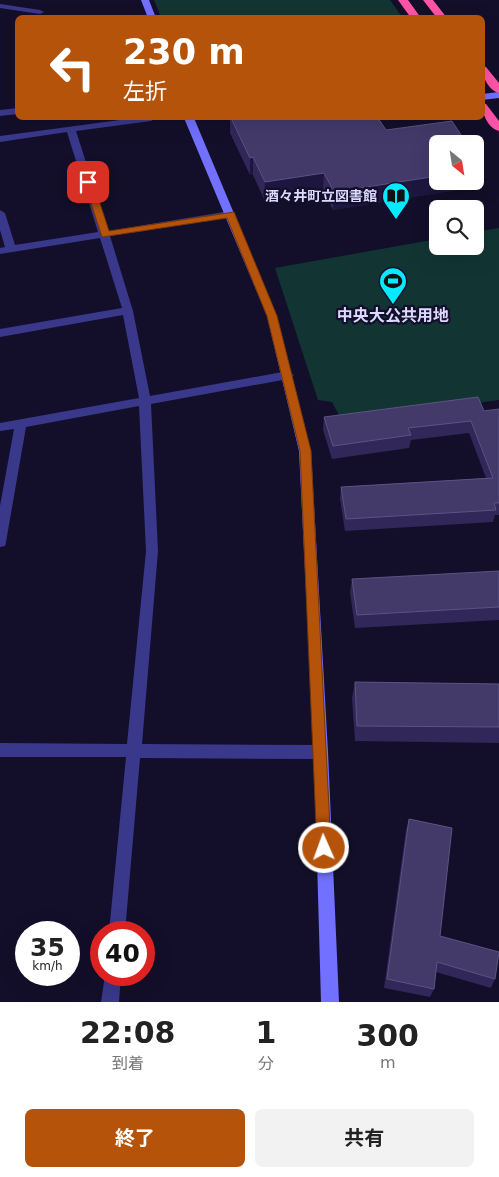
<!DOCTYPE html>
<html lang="ja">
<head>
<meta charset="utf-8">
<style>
	body { margin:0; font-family:"DejaVu Sans","Noto Sans JP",sans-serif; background:#f2f2f2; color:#222; height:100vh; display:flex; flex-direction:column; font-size:19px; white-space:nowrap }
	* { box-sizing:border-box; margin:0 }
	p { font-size:16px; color:#767676 }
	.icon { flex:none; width:28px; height:28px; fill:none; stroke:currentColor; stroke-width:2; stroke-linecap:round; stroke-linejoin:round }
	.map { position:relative; height:1002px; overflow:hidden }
	.details { display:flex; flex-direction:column; background:#fff; flex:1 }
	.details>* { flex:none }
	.banner { position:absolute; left:15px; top:15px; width:470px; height:105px; border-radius:8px; box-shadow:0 5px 20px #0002; background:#b45309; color:#fff; overflow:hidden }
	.needle { width:32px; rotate:150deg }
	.tools { position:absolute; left:429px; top:135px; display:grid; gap:10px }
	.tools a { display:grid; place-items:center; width:55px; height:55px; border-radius:8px; background:#fff; box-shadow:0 5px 20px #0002; font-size:25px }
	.speed { position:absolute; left:15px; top:921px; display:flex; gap:10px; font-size:25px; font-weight:700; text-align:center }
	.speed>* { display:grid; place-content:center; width:65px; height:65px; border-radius:50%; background:#fff; box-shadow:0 5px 20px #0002; line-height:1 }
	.speed small { font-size:12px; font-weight:400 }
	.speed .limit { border:8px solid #d22; background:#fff; color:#111 }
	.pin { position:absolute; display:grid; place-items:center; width:42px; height:42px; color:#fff; margin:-21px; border-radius:10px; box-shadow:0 2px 8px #0006 }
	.me { position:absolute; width:55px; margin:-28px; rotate:358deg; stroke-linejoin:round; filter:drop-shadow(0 0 4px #0008) }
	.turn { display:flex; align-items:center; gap:18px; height:105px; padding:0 25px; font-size:22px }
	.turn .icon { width:65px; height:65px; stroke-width:2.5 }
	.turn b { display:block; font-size:35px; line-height:42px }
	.eta { display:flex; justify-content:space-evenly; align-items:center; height:85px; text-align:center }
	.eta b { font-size:30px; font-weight:700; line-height:35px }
	.action { display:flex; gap:10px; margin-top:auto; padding:10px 25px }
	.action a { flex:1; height:58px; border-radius:8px; background:#b45309; color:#fff; font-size:20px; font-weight:700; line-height:58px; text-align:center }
	.action a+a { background:#f2f2f2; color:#222 }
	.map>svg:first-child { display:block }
	.green { fill:#123533 }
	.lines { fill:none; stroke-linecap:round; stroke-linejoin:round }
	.street { fill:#3a388b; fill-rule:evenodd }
	.secondary { fill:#7170ff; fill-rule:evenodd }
	.highway { fill:#ff54a8; fill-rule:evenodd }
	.wall { fill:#312759 }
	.shaded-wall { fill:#1d163e }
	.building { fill:#433a6a; stroke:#5b5382 }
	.route { fill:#b45309; stroke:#753606 }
	.labels { text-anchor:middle; stroke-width:4.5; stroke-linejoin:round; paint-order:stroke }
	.far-poi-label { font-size:14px; font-weight:bold; fill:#dcd9ff; stroke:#130f2a; text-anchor:end }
	.poi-label { font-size:16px; font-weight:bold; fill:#dcd9ff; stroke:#130f2a }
</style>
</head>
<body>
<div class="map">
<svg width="499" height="1002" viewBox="0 0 499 1002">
	<rect width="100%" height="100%" fill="#130f2a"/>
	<path class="green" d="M154,0h236l12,17h-241z
		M499,228v172l-157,21 -10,-19 -14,-2 -43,-132 162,-29 1,7h37v-14z"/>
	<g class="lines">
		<path class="street" d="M0,4l40,6 4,2 -4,2 -40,-6z
			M18,108v6l-18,2v-6z
			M135,118h21l-5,3 -75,10 32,100 122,-20 5,3 -5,3 -120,19 23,75 17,85 138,-25 6,4 -6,4 -137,25 7,147 -16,193 179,1 5,2 2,5 -2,5 -5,2 -181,-1 -15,174h-16l17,-175h-126v-14l127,1 19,-193 -7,-145 -113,21 -20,115 -1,4 -5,1v-41l14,-77 -14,2v-8l139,-25 -16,-83 -123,22v-8l122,-21 -22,-70 -100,16v-6l5,-1 -5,-17v-20l5,3 10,32 83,-13 -31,-100 -67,10v-6z
			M105,975h16l-2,27h-18z"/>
		<path class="secondary" d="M141,0h8l7,18h-8z
			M499,92v6l-17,2v-6z
			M184,118h10l83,198 34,135 17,301 11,250h-18l-7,-250 -15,-301 -32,-135z"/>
		<path class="highway" d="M398,0h10l13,18h-10z
			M423,0h10l14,18h-10z
			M482,66l4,1 13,16v10c-11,-3 -17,-17 -17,-27z
			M482,103l4,1 13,17v10c-11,-3 -17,-17 -17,-28z"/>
	</g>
	<path class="wall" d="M230,118h148l8,12 95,56 -148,24 -10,-20 -59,9 -11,-24h-3l-20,-42z
		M499,409v106h-4l-2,7 -148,9 -5,-32 1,-12 145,-9 -17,-45 -58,7 -2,8 -77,11 -9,-29 1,-13 160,-6z
		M499,571v49l-144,8 -5,-36 2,-13z
		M355,682l144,2v59l-144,-2 -3,-43z
		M409,819l31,117 55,43 -4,9 -55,-16 -2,17 -4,8 -46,-9 22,-158z"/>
	<path class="shaded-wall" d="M253,157v18h-3v-17z
		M484,168l-3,18 -148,24 1,-18 104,-16v5h37v-11z
		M324,173l-1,17 -59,9 1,-17z"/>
	<path class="building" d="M231,118h147l8,12 66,-9 15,23h-29v32l-104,16 -10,-19 -59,9 -12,-25 -3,1z
		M475,155l9,13 -9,2z
		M478,397l6,14 15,-2v94h-5l2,7 -150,9 -5,-32 152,-9 -22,-57 -63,7 3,7 -78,11 -9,-29z
		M499,571v36l-142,8 -5,-36z
		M355,682l144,2v43l-142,-1z
		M409,819l43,9 -12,108 59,16 -4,27 -58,-17 -3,27 -47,-10z"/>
	<path class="route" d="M88,179l5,3 16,49 125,-19 43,104 34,135 20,397 -2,5 -5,2 -5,-2 -2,-5 -17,-397 -33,-135 -40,-98 -125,19 -18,-55z"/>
	<defs>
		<g id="library-pin" transform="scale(1.4375)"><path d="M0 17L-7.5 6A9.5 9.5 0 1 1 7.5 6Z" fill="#05eaff" stroke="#130f2a"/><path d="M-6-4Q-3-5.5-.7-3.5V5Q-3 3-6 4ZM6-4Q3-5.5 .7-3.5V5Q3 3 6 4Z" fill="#111"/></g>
		<g id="stadium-pin" transform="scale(1.4375)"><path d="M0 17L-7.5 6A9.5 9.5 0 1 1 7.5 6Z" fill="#05eaff" stroke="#130f2a"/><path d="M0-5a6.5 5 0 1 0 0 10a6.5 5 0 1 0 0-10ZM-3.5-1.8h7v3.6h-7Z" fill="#111"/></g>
	</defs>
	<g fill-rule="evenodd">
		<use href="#library-pin" x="396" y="196"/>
		<use href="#stadium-pin" x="393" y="281"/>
	</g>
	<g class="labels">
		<g class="far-poi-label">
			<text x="377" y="201">酒々井町立図書館</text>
		</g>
		<g class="poi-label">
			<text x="393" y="321">中央大公共用地</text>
		</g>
	</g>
</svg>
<div class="tools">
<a><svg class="needle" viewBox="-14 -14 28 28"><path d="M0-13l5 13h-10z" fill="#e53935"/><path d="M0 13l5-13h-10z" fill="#767676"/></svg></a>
<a><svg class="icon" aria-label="search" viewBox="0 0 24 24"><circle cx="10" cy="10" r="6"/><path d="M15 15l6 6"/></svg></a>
</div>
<div class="speed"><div>35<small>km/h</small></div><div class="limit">40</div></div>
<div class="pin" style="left:88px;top:182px;background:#d93025"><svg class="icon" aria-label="arrive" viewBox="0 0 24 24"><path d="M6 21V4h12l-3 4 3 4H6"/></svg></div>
<svg class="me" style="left:324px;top:848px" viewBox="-20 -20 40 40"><circle r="17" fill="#b45309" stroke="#fff" stroke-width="3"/><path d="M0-11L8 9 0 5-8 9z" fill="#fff"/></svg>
<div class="banner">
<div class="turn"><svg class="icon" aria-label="left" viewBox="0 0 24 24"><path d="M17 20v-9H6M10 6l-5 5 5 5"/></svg><div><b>230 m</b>左折</div></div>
</div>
</div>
<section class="details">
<div class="eta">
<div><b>22:08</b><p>到着</p></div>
<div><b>1</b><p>分</p></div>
<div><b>300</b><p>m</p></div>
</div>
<div class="action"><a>終了</a><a>共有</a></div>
</section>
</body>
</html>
